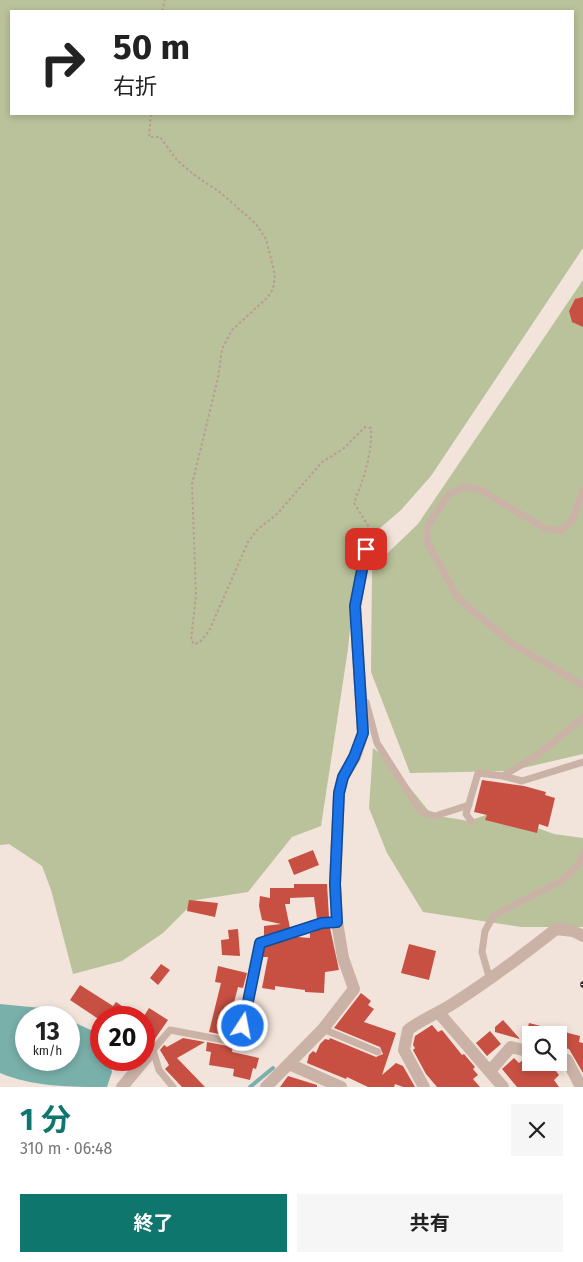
<!DOCTYPE html>
<html lang="ja">
<head>
<meta charset="utf-8">
<style>
	body { margin:0; font-family:"Fira Sans","Noto Sans JP",sans-serif; background:#f6f6f6; color:#222; height:100vh; display:flex; flex-direction:column; font-size:19px; white-space:nowrap }
	* { box-sizing:border-box; margin:0 }
	p { font-size:16px; color:#767676 }
	.icon { flex:none; width:28px; height:28px; fill:none; stroke:currentColor; stroke-width:2; stroke-linecap:round; stroke-linejoin:round }
	.map { position:relative; height:1087px; overflow:hidden }
	.side { display:flex; flex-direction:column; background:#fff; flex:1 }
	.side>* { flex:none }
	.banner { position:absolute; left:10px; top:10px; width:564px; height:105px; border-radius:0px; box-shadow:0 2px 8px #0003; background:#fff; color:#222; overflow:hidden }
	.fabs { position:absolute; left:522px; top:1026px; display:grid; gap:10px }
	.fabs a { display:grid; place-items:center; width:45px; height:45px; border-radius:0px; background:#fff; box-shadow:0 2px 8px #0003; font-size:25px }
	.speed { position:absolute; left:15px; top:1006px; display:flex; gap:10px; font-size:25px; font-weight:700; text-align:center }
	.speed>* { display:grid; place-content:center; width:65px; height:65px; border-radius:50%; background:#fff; box-shadow:0 2px 8px #0003; line-height:1 }
	.speed small { font-size:12px; font-weight:400 }
	.speed .limit { border:8px solid #d22; background:#fff; color:#111 }
	.pin { position:absolute; display:grid; place-items:center; width:42px; height:42px; color:#fff; margin:-21px; border-radius:10px; box-shadow:0 2px 8px #0006 }
	.me { position:absolute; width:55px; margin:-28px; rotate:11deg; stroke-linejoin:round; filter:drop-shadow(0 0 4px #0008) }
	.turn { display:flex; align-items:center; gap:18px; height:105px; padding:0 20px; font-size:22px }
	.turn .icon { width:65px; height:65px; stroke-width:2.5 }
	.turn b { display:block; font-size:35px; line-height:42px }
	.round { display:grid; place-items:center; flex:none; width:52px; height:52px; border-radius:0px; background:#f6f6f6 }
	.head { display:flex; align-items:center; justify-content:space-between; height:85px; padding:0 20px }
	h1 { font-size:30px; font-weight:700; line-height:38px; color:#0f766e }
	.action { display:flex; gap:10px; margin-top:auto; padding:10px 20px }
	.action a { flex:1; height:58px; border-radius:0px; background:#0f766e; color:#fff; font-size:20px; font-weight:700; line-height:58px; text-align:center }
	.action a+a { background:#f6f6f6; color:#222 }
	.map>svg:first-child { display:block }
	.green { fill:#bac29b; fill-rule:evenodd }
	.water { fill:#7ab0aa }
	.lines { fill:none; stroke-linecap:round; stroke-linejoin:round }
	.stream { stroke:#7ab0aa; stroke-width:4 }
	.building { fill:#c85043 }
	.path { stroke:#b79c91; stroke-width:2; stroke-dasharray:2.5 2.5; stroke-linecap:butt }
	.service { stroke:#cbb2a7; stroke-width:7 }
	.minor { stroke:#cbb2a7; stroke-width:12 }
	.rail-casing { stroke:#372a28; stroke-width:5.5 }
	.rail { stroke:#faefe8; stroke-width:4; stroke-dasharray:11; stroke-linecap:butt }
	.route-casing { stroke:#114b97; stroke-width:12 }
	.route { stroke:#1a73e8; stroke-width:9 }
</style>
</head>
<body>
<div class="map">
<svg width="583" height="1087" viewBox="0 0 583 1087">
	<rect width="100%" height="100%" fill="#f2e4db"/>
	<path class="green" d="M0,0h583v248l-152,228 -30,34 -43,37 -10,102 -27,177 -29,11 -44,55 -52,8 -33,33 -41,28 -49,13 -22,-84 -9,-24 -33,-22 -9,1zM11,11h561v103h-561z
		M583,280v474l-73,17 -100,2 -39,-101 1,-104 46,-44z
		M373,748l11,8 48,59 37,6 25,-9 60,22 29,4v89h-61l-99,-15 -36,-59 -18,-45z"/>
	<path class="water" d="M0,1004l41,4 21,9 -36,1v42h43v-40l26,12 6,6v22h8l3,12 -5,15c-36,0 -74,0 -107,-14z"/>
	<g class="lines">
		<path class="stream" d="M250,1087l23,-19"/>
	</g>
	<path class="building" d="M583,297v30l-11,-5 -3,-11 6,-12z
		M482,780l42,6 22,6 -1,3 10,3 -7,29 -9,-3 -2,9 -52,-13 2,-5 -13,-3z
		M313,850l6,15 -25,10 -6,-15z
		M294,884h33l2,33 -12,2 -3,-22 -24,1v6h-5l5,24 -26,8v-10l17,-2 -19,-4 -3,-14 1,-10 10,2v-10h24z
		M189,900l29,3 -3,14 -28,-6z
		M324,928h6l9,42 -14,2 -1,21 -19,-1v-2l-30,-4v4l-13,-2 6,-31h-6l3,-10 32,-10 13,1v-5z
		M238,929l2,27 -18,-1 -1,-15 8,-1 -1,-9z
		M409,944l27,7 -7,29 -28,-7z
		M161,964l9,6 -12,15 -8,-7z
		M218,966l29,7 -4,15 -5,-1 -11,42 9,2 -1,6 -26,-5 12,-49 -6,-1z
		M80,985l33,21 3,-4 24,16h-43l-27,-18z
		M361,993l10,8 -3,4 6,4 -10,13 32,11 -14,42 14,-12 7,3 12,21h-12l-8,-3 -1,3h-26l-21,-10 -1,2 -39,-16 2,-8 4,-4 3,2 4,-9 5,-5 4,1 1,-2 46,19 7,-3 -3,-7 -46,-19z
		M149,1008l19,12 -18,26 -6,-4v-26z
		M503,1020l17,19 -25,-7v-5z
		M529,1023l51,13 -1,6 4,1v30l-14,-24 -10,-2v-12h-33z
		M432,1025l6,7 4,-2 20,25 2,-1 11,13 -2,2 5,6 -5,4 7,8h-43l-11,-13 -13,-24 2,-2 -2,-3 2,-9z
		M490,1031l11,13 -14,12 -11,-13z
		M183,1038l22,4 -28,16 28,29h-23l-17,-18 4,-4 -9,-15 4,-5 3,2z
		M207,1042l26,5 -1,5 27,6 -3,11 -3,-1 -3,12 -17,-4 1,-7 -25,-4 2,-13 -5,-1z
		M514,1058l5,5 5,-4 7,1v2h18l10,13 -5,5 5,7h-42l-15,-18z
		M288,1076l29,9v2h-37z"/>
	<g class="lines">
		<path class="path" d="M162,11l3,-11
			M151,114l-2,23h11l17,23 16,14 28,19 35,31 10,15 9,36 -2,14 -5,8 -36,33 -10,19 -4,29 -26,106 4,111 -5,45 3,4 5,-1 10,-12 39,-89 9,-12 21,-17 44,-51 21,-13 22,-22 6,1c1,28 -7,49 -17,75l15,24 -1,9"/>
		<path class="service" d="M583,490l-10,29 -11,11 -16,-1 -67,-40 -15,-2 -16,8 -21,32v15l31,56 53,45 72,42
			M366,702l11,41 44,69 14,4 34,-11
			M503,776l33,-20 47,-38
			M472,822l-6,-8 12,-41 25,3 19,5 61,-19
			M490,980l-8,-28 3,-21 9,-16 69,-35 17,-18 3,-9
			M323,1029l55,23
			M153,1050l6,20 14,17
			M148,1056l22,-26 69,13 21,-100 63,-20 14,-1"/>
		<path class="minor" d="M439,1013l64,74
			M559,1058l8,2 14,27
			M289,1064l52,23
			M490,1071l21,-24 20,5
			M122,1087l26,-31
			M266,1087l57,-58 31,-40 -11,-31 -6,-36 -2,-38 4,-91 4,-16 12,-20 8,-24 -8,-127 11,-57
			M424,1087l-20,-37 4,-20c14,-11 31,-17 46,-27 36,-23 69,-48 102,-74l17,2 10,5"/>
		<g class="rail-casing">
			<path id="rail" d="M583,984v1"/>
		</g>
		<use href="#rail" class="rail"/>
	</g>
	<g class="lines">
		<g class="route-casing">
			<path id="route" d="M243,1026l17,-83 62,-20 15,-1 -2,-38 4,-91 4,-16 11,-20 9,-24 -8,-127 11,-57"/>
		</g>
		<use href="#route" class="route"/>
	</g>
</svg>
<div class="fabs">
<a><svg class="icon" aria-label="search" viewBox="0 0 24 24"><circle cx="10" cy="10" r="6"/><path d="M15 15l6 6"/></svg></a>
</div>
<div class="speed"><div>13<small>km/h</small></div><div class="limit">20</div></div>
<div class="pin" style="left:366px;top:549px;background:#d93025"><svg class="icon" aria-label="arrive" viewBox="0 0 24 24"><path d="M6 21V4h12l-3 4 3 4H6"/></svg></div>
<svg class="me" style="left:243px;top:1026px" viewBox="-20 -20 40 40"><circle r="17" fill="#1a73e8" stroke="#fff" stroke-width="3"/><path d="M0-11L8 9 0 5-8 9z" fill="#fff"/></svg>
<div class="banner">
<div class="turn"><svg class="icon" aria-label="right" viewBox="0 0 24 24"><path d="M7 20v-9h11M14 6l5 5-5 5"/></svg><div><b>50 m</b>右折</div></div>
</div>
</div>
<section class="side">
<div class="head"><div><h1>1 分</h1><p>310 m · 06:48</p></div><a class="round"><svg class="icon" aria-label="close" viewBox="0 0 24 24"><path d="M6 6l12 12M18 6L6 18"/></svg></a></div>
<div class="action"><a>終了</a><a>共有</a></div>
</section>
</body>
</html>
